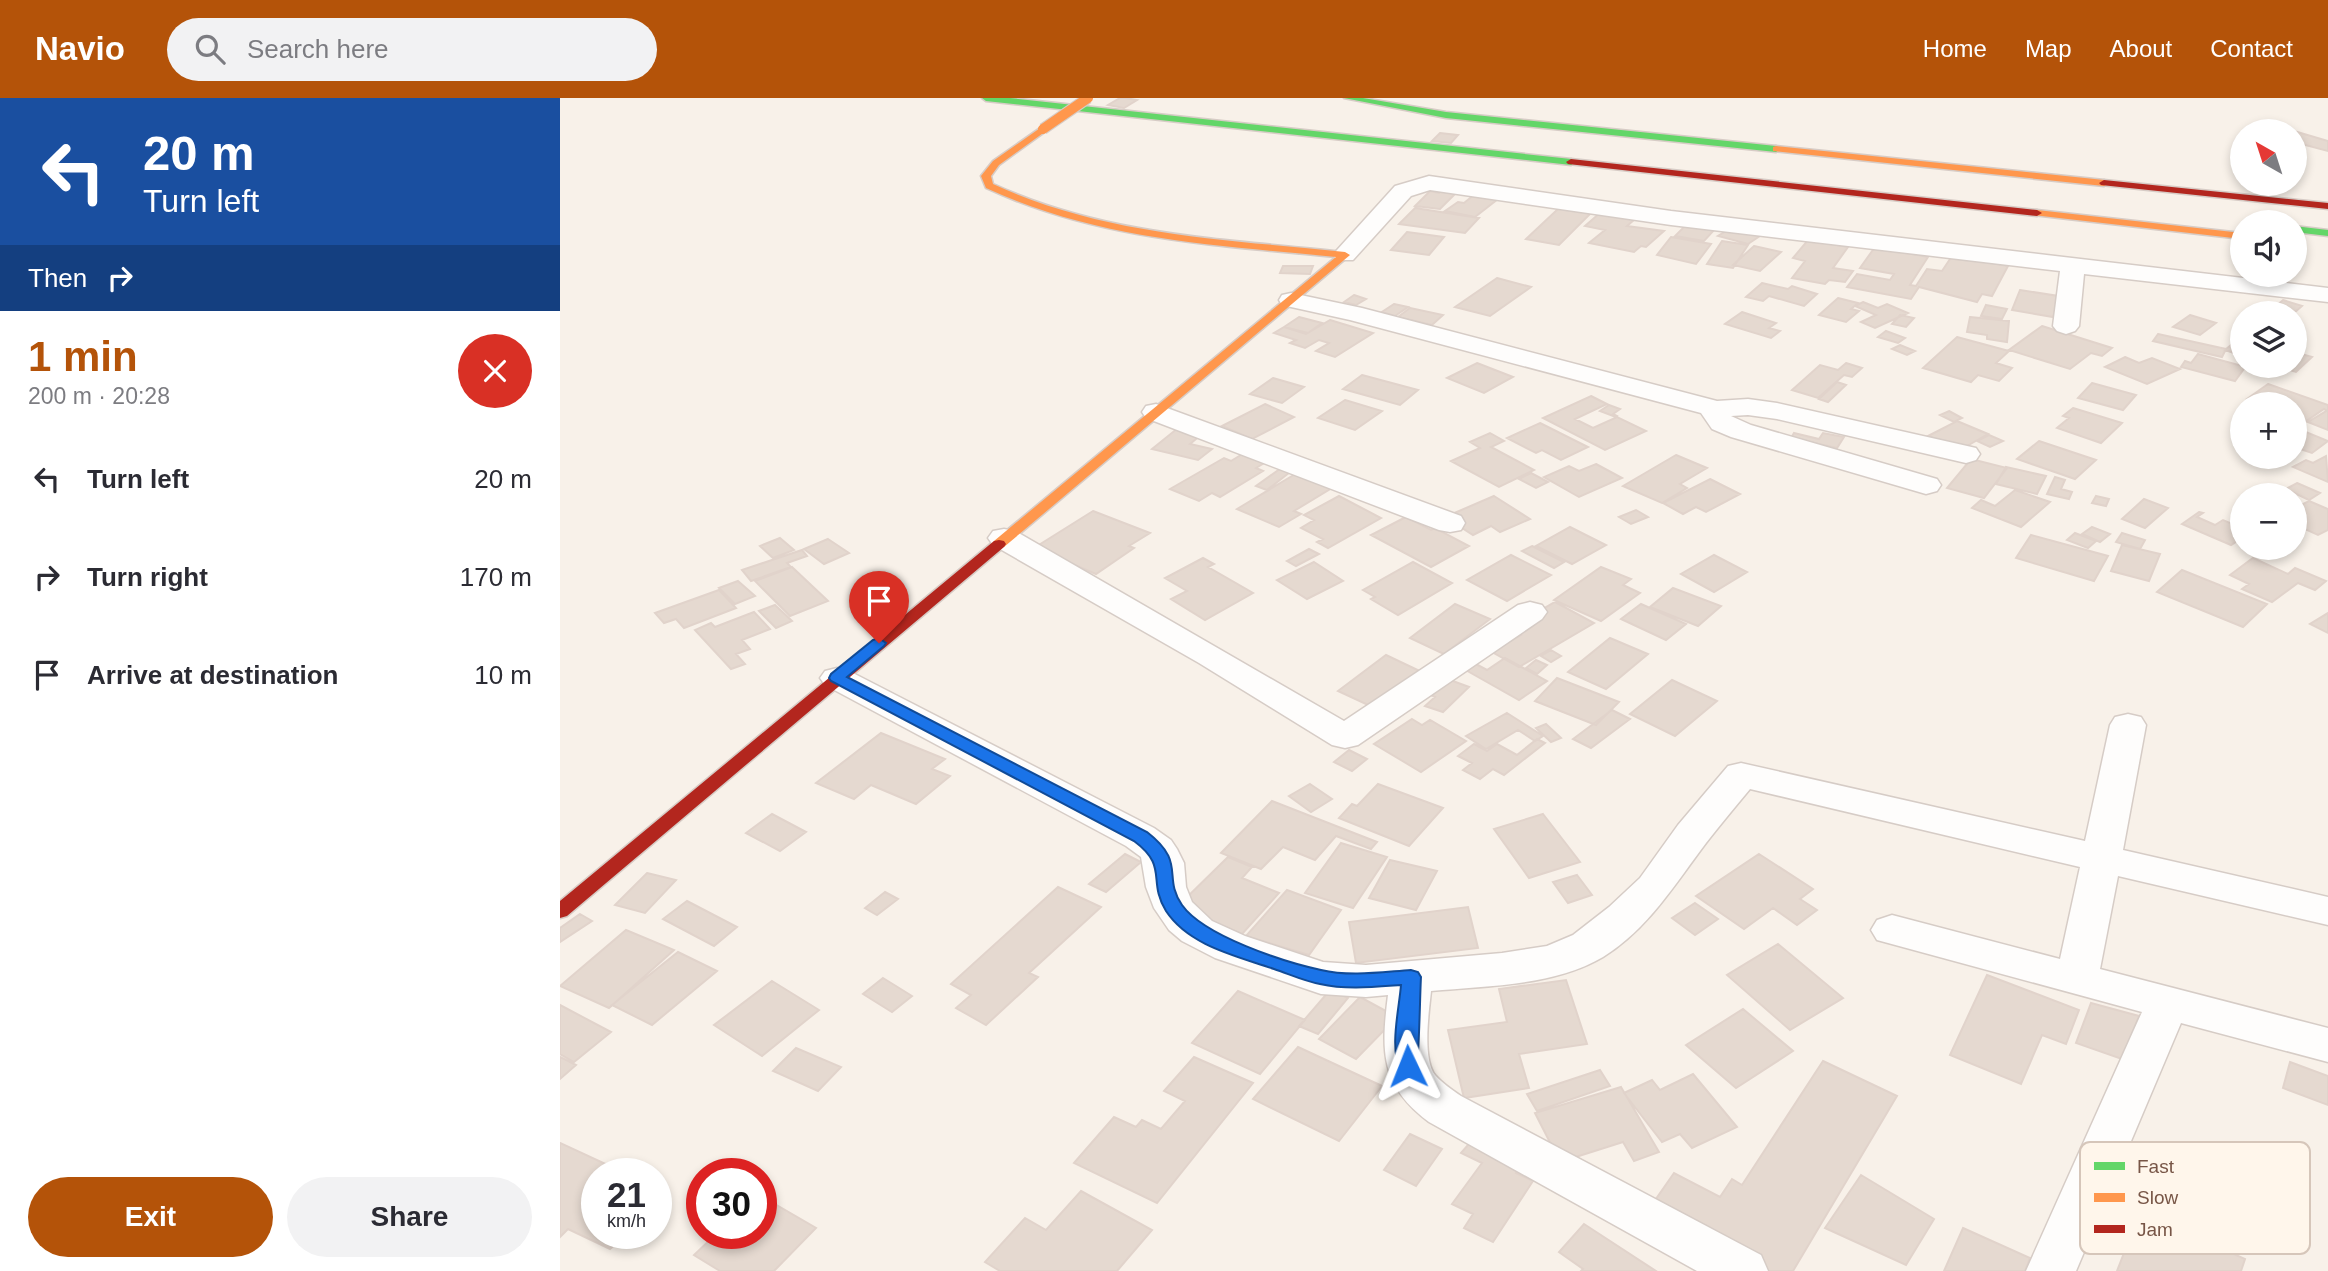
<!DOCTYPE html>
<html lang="en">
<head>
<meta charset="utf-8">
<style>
	body { margin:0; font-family:Arial,sans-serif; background:#f2f2f3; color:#2b2b33; height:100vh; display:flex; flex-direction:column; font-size:26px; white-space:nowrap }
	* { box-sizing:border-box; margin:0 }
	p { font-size:23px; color:#7c7c81 }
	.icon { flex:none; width:38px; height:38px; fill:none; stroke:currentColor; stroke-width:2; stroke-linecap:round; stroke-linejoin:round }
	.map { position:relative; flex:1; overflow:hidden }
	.sheet { display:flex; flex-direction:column; background:#fff; width:560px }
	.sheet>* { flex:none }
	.hud { background:#1a4fa0; color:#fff; overflow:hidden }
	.needle { width:46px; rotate:321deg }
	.controls { position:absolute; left:1670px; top:21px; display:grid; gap:14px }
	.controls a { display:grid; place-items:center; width:77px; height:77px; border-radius:50%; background:#fff; box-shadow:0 4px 10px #0003; font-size:35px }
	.speed { position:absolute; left:21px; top:1060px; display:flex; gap:14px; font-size:35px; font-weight:700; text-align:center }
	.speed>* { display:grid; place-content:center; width:91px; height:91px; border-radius:50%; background:#fff; box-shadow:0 4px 10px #0003; line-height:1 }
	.speed small { font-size:18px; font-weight:400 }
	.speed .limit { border:10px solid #d22; background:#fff; color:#111 }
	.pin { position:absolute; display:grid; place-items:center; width:60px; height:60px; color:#fff; margin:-72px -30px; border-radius:50% 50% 50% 0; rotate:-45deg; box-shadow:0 0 7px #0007 }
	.pin .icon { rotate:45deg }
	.me { position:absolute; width:77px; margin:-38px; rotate:358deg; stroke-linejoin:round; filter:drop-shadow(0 0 5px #0008) }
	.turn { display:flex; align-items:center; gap:24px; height:147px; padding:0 28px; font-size:32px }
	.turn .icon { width:91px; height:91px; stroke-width:2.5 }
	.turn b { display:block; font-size:49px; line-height:60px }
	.then { display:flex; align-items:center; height:66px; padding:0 28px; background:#0003; gap:14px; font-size:26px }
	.round { display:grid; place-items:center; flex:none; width:74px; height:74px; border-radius:37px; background:#f2f2f3 }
	.summary { display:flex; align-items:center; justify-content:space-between; height:119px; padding:0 28px }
	h1 { font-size:42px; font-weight:700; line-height:52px; color:#b45309 }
	.action { display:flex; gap:14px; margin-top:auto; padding:14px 28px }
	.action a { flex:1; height:80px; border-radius:42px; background:#b45309; color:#fff; font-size:28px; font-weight:700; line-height:80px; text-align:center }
	.action a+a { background:#f2f2f3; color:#2b2b33 }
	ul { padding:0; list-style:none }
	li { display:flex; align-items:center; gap:21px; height:98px; padding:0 28px }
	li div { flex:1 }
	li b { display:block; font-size:26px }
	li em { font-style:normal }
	header { display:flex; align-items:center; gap:42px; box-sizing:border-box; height:98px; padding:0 35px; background:#b45309; color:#fff }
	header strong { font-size:33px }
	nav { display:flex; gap:38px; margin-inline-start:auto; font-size:24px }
	.search { width:490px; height:63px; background:#f2f2f3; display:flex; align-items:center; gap:18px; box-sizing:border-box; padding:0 24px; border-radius:38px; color:#7c7c81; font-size:26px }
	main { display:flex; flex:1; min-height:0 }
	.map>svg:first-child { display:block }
	.building { fill:#e5d9d0; stroke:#e1d3cb; stroke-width:2 }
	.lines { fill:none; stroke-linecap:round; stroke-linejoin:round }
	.street-casing { stroke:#d6ccc6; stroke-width:3 }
	.fast-casing { stroke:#d7ccc6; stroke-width:3 }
	.slow-casing { stroke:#d7ccc6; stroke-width:3 }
	.jam-casing { stroke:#d7ccc6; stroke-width:3 }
	.street { fill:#fefdfc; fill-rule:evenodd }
	.fast { fill:#63d668; fill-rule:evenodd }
	.slow { fill:#ff974d; fill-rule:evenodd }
	.jam { fill:#b3261e; fill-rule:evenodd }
	.slow-bridge-casing { stroke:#d7ccc6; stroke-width:12; stroke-linecap:butt }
	.slow-bridge { stroke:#ff974d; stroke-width:10 }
	.route { fill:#1a73e8; stroke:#114b97; stroke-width:2 }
	.key { fill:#fff6eb; stroke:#d6c6ba; stroke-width:2 }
	.key-label { font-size:19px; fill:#785647 }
</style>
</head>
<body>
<header>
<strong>Navio</strong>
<div class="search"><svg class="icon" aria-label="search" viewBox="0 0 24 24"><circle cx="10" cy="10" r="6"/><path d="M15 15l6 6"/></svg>Search here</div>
<nav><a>Home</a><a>Map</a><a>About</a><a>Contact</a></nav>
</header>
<main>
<section class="sheet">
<div class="hud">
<div class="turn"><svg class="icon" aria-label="left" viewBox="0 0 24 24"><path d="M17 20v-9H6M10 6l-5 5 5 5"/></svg><div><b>20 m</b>Turn left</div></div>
<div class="then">Then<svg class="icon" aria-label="right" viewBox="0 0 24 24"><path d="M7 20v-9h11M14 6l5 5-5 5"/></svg></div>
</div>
<div class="summary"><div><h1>1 min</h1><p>200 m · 20:28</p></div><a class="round" style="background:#d93025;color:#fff"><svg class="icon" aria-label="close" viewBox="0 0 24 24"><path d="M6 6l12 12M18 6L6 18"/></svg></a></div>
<ul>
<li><svg class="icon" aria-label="left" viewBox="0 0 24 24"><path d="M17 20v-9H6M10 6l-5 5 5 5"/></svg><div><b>Turn left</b></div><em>20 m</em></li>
<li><svg class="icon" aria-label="right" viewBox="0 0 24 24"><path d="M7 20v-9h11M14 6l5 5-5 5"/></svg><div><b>Turn right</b></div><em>170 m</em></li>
<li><svg class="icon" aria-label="arrive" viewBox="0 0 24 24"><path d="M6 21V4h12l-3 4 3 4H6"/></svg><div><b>Arrive at destination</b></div><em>10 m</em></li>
</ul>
<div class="action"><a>Exit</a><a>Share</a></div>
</section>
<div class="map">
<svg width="1768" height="1173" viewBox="0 0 1768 1173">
	<rect width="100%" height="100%" fill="#f8f1e9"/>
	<path class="building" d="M560,0h5l12,2 -13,8 -16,-3z
		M1734,33l34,10v10l-34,-9z
		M880,35l18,2 -7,8 -19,-2z
		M882,92l15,2 -17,17 -25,-3 15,-15 9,2z
		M915,96l23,5 -23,18 -30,-6 13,-9 6,1z
		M855,110l64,10 -14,15 -66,-9z
		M999,110l32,5 -32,32 -33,-6z
		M1041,114l34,7 -8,7 37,5 -18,16 -5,-1 -7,6 -45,-9 16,-13 -20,-4z
		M1128,125l28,5 -12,13 -29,-5z
		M1171,130l29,8 -12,8 -30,-8z
		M847,134l37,5 -15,18 -38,-5z
		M1111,139l40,7 -15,20 -39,-9z
		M1248,142l40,7 -15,21 20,3 -8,11 -16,-2 -4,4 -33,-6 13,-17 -12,-3z
		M1162,143l26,4 -15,23 -26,-4z
		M1194,148l27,6 -21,19 -27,-6z
		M1315,149l53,10 -18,28 6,1 11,-17 15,2 10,-15 56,10 -16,30 -10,-2 -5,8 -58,-15 -8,12 -64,-12 10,-13 33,6 4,-6 -34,-6z
		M723,168h30l-3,8 -30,-1z
		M937,180l34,9 -41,29 -35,-9z
		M1202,185l26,6 4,-3 25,8 -13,12 -35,-10 -6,5 -17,-4z
		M1460,192l45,7 -8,8 -4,12 -41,-7z
		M794,197l12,4 -10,6 -12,-3z
		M1278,200l20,5 -7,6 8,2 -13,11 -27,-7z
		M1723,202l19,6 -8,7h-26z
		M1303,204l15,6 9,-4 21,9 -33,15 -14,-6 15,-7 -21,-9z
		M834,206l14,3 -13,9 -13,-4z
		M1426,207l21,4 -5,10 -21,-3z
		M850,210l33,7 -11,10 -34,-8z
		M1182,214l34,11 -7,5 11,3 -9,7 -46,-14z
		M1340,217l14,3 -8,9 -14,-3z
		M1630,217l26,8 -16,12 -27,-8z
		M739,219l23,6 -14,10 -24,-6z
		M1410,219l39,4 -2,21 -20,-3v-4l-20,-3z
		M770,222l43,13 -38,24 -19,-6 13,-8 -10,-3 -14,8 -15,-5 6,-3 -22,-7 10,-6 22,7z
		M1482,228l70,22 -10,8 -11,-3 -21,16 -61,-19z
		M1326,233l19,7 -7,5 -20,-6z
		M1598,236l68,15 -4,8 -69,-16z
		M1682,238v20l-17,-6z
		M1397,239l52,14 -13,12 16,5 -13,13 -21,-6 -7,7 -48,-14z
		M1340,247l15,6 -8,4 -15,-6z
		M1734,254l18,5 -16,15 -20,-6h18z
		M1638,256l44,12h4l-11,15 -54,-14 4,-6 6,2z
		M1565,259l14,6 13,-5 28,11 -33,15 -42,-17z
		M917,265l36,14 -29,16 -37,-15z
		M1286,265l16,5 -10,9 -8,-2 -26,23 -26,-8 28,-25 18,5z
		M802,277l56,15 -18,15 -57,-16z
		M713,280l31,9 -22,16 -32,-9z
		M1277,284l9,3 -18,17 -9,-3z
		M1532,285l44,12 -13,15 -45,-12z
		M1708,286l60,21v6l-4,-2 -28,19 32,13 -16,12 -18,-6v-43h-33l-14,-5z
		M1031,298l16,8 -32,15 18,9 24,-11 29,14 -41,19 -62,-32z
		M785,302l37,11 -27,19 -37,-12z
		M705,306l29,13 -42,22 -30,-13z
		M1049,307l11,4 -7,5 4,2 -1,1 -16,-6z
		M1513,310l49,15 -21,20 -44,-15 12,-10 -6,-2z
		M1768,312v20l-20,-8z
		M1389,313l13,7 -8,4 -14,-7z
		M1397,323l31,13 -28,16 -32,-14z
		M980,325l48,24 -27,13 -19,-10 -6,3 -29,-15z
		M618,330l24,6 -12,10 22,5 -14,11 -46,-11z
		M930,335l14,8 -13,6 43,23 -35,17 -48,-26 29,-13 -10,-6z
		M1234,335l25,6 4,-6 21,4 -7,11 -46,-10z
		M1429,337l14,6 -13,6 -13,-6z
		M1479,343l57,19 -21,19 -58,-20z
		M689,352l22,9 -15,9 7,3 -43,26 -8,-4 -13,8 -29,-12 54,-31 7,3z
		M1116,357l31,13 -27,16 7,4 -25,15 -39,-17z
		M1766,358l2,26 -35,-15 13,-7 7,3z
		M1411,361l36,9 -23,30 -37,-10z
		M1036,366l26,14 -43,19 -35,-20 25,-11 10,5z
		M724,368l10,3 -27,21 -11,-4z
		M1446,369l40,9 -9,18 -41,-10z
		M742,372l35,15 -43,26 7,3 -22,13 -42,-18z
		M971,375l17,9 -12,6 -17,-9z
		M1495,379l10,3 -4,9 11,3 -3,7 -22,-5z
		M1150,381l30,15 -34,18 -10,-5 -13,7 -20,-11z
		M1737,385l23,10 -11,7 -23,-11z
		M1455,392l35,12 -29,25 -49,-19 9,-8 14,6z
		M779,398l42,22 -53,30 -11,-6 6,-3 -22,-11 13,-8 -10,-5z
		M934,398l36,23 -30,13 -9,-6 -18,9 -28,-18z
		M1536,398l13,3 -3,7 -14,-3z
		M1584,401l24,9 -23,20 -23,-9z
		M1749,403l19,8v21l-10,5 -24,-11v-18l3,1z
		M1076,412l12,7 -17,7 -12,-7z
		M533,413l57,22 -21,13 5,2 -38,26 -62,-26z
		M1639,414l4,1 -6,4 18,8 8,-5 19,8v10l-11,7 -49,-21z
		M846,419l25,13 4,-2 34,18 -38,21 -60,-32z
		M1010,429l36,18 -34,19 -36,-18z
		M1532,429l18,7 -10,8 -18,-8z
		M1515,435l21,8 -8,7 -21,-8z
		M1562,435l23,7 -5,9 -24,-7z
		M1471,437l77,21 -14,25 -78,-23z
		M220,440l14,12 -21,8 -13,-12z
		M268,441l21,14 -25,11 -20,-15z
		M1562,447l38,9 -11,27 -38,-10z
		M972,448l32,16 -10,6 -32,-17z
		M749,451l10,5 -23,12 -9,-5z
		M242,452l5,6 -20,7 4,4 -40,14 -9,-11z
		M951,457l40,20 -44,26 -40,-21z
		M1154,457l33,17 -33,20 -33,-18z
		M643,460l11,6 -6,3 45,26 -48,27 -34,-21 16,-8 -22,-13z
		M1693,460l35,16 7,-6 31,13 -11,9 -17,-7 -26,19 -30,-13 7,-5 -19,-9z
		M754,464l29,19 -36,18 -30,-19z
		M853,464l39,21 -54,32 -27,-16 4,-2 -12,-7z
		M232,469l36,34 -38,15 -35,-35z
		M1041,469l30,12 -8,6 17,8 -39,28 -47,-21z
		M1622,472l85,34 -24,23 -86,-35z
		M178,483l17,15 -20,8 -16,-16z
		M1113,490l48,18 -23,20 -48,-19z
		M159,492l17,18 -52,20 -8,-9 -12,4 -9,-10z
		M995,504l39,21 -75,44 -27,-15 29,-17 -11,-7z
		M895,506l35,15 -46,35 -34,-16z
		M1081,506l45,20 -20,16 -45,-21z
		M215,507l17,16 -16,7 -17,-17z
		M194,514l16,17 -28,11 8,9 -14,5 9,10 -14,5 -36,-39 16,-7 4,4z
		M1768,515v20l-18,-9z
		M1050,540l38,16 -42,35 -38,-17z
		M991,552l10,6 -10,6 -10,-6z
		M826,557l40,19 -47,36 -41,-19z
		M945,560l42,23 -28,19 -55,-31 10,-6 13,7z
		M976,562l11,5 -10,9 -11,-6z
		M882,579l27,10 -26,25 -18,-6 10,-9 -10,-5z
		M997,580l62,24 -23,23 -61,-24z
		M1112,582l45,21 -42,35 -45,-22z
		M1052,612l18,9 -39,29 -18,-9z
		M947,615l36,23 -8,5 -17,-11 -32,19 -20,-13z
		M852,621l10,6 8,-5 36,21 -45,31 -47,-28z
		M986,626l15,14 -10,4 -15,-14z
		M321,635l64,26 -13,10 18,7 -34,28 -45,-19 -17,14 -38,-16z
		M977,641l8,4 -41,32 -11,-6 -13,10 -17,-9 9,-7 -14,-7 16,-12 13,7 10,-7 20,11z
		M789,652l18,9 -15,12 -18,-9z
		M750,686l22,15 -21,13 -22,-16z
		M818,686l65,24 -34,38 -70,-28 13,-14 5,2z
		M712,703l105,41 -6,7 -35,-13 -21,24 -32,-13 -22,22 -40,-16z
		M212,716l34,18 -26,19 -34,-18z
		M983,716l37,48 -51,16 -35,-49z
		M781,745l46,14 -34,51 -48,-15z
		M565,756l16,8 -35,30 -17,-8z
		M1199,756l54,35 -13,10 17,11 -20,15 -24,-17 -29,21 -48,-33z
		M668,759l24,10 -10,11 37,15 -37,41 -64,-28z
		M830,762l47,11 -21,39 -47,-12z
		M87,775l29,7 -31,33 -30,-8z
		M1017,777l15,20 -24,8 -15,-21z
		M498,789l43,20 -72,66 9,4 -52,48 -30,-17 15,-13 -20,-11z
		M727,792l54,20 -32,45 -63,-19z
		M325,794l13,7 -21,16 -12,-7z
		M127,803l50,26 -23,19 -51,-27z
		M1135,805l23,16 -23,16 -23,-17z
		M908,809l10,41 -122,15 -7,-41z
		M20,816l12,7 -32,21v-14z
		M66,832l48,20 -65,58 -49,-22z
		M1218,846l65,54 -53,32 -63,-55z
		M118,854l39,19 -65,54 -40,-20z
		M1427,877l92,35 -13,34 -24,-9 -21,49 -71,-29z
		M323,880l29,18 -20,16 -29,-18z
		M1006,882l21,64 -68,10 10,34 -65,10 -16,-68 59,-8 -8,-33z
		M212,883l47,29 -57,46 -48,-31z
		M770,892l18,8 -30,36 -19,-8z
		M678,893l67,29 -45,54 -68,-31z
		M800,899l37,20 -41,42 -37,-20z
		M1531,905l48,13 -17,43 -46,-16z
		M0,907l51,27 -37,30 -14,-8z
		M1183,911l50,42 -57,37 -50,-43z
		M738,949l84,39 -43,55 -86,-42z
		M236,950l45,19 -23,24 -45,-20z
		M0,959l16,8 -16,14z
		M634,959l59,26 -96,120 -83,-40 40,-46 22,10 6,-7 19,9 24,-28 -21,-10z
		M1263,963l74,35 -104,175h-37l-58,-31 9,-14 -51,-27 18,-26 46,24 12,-18 10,6z
		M1730,964l38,14v29l-45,-17z
		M1040,972l10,16 -73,25 -10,-17z
		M1133,976l44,53 -45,21 -12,-14 -18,8 -38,-49 28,-13 8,10z
		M1061,989l38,65 -25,9 -11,-19 -63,20 -25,-49z
		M850,1036l32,15 -26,37 -32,-16z
		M915,1039l46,26 -5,10 17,8 -40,61 -29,-14 9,-14 -21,-10 30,-41 -21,-10z
		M0,1045l67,31h-30v60h29l-16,15 -42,-20 -8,8z
		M1301,1077l73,44 -28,46 -81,-37z
		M521,1093l71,39 -35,41h-117l-15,-9 40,-44 21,12z
		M201,1098l55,32 -42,43h-54l-26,-16 22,-21h45z
		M1580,1114l105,47 -4,12h-124z
		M1024,1126l72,47h-75l2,-2 -24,-17z
		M1403,1130l67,30 -5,13h-81z"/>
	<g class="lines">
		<g class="street-casing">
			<path id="street" d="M869,78l242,35 657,77v14l-244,-28 -5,52 -4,5 -9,3 -9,-3 -4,-5 7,-55 -389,-46 -241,-35 -19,6 -58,64h-16l-4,-5 4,-5 58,-64z
				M731,195l71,15 355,93 31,-2 29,4 199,45 4,6 -4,6 -10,3 -189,-44 -29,-4 -17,1 20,9 186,54 4,6 -4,6 -11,3 -195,-57 -19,-8 -11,-16 -351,-93 -68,-15 -3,-5 3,-5z
				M596,306l305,112 4,7 -4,7 -11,2 -11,-2 -293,-112 -4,-6 4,-6z
				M444,431l11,2 329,190 174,-116 12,-3 12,3 5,7 -5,7 -184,126 -13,3 -13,-3 -133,-82 -206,-118 -5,-7 5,-7z
				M277,570l12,3 305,157 17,12 6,9 7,14 2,24 6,15 20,19 33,15 78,26 43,3 136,-12 45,-7 26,-11 36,-28 31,-29 38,-53 50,-59 13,-3 344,78 25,-116 5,-8 13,-3 13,3 5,8 -23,125 205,47v28l-210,-49 -18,93 228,59v34l-147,-39 -105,248h-50l116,-259 -265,-72 -6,-10 6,-10 15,-5 168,44 20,-92 -330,-78c-15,18 -30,36 -44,54 -31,41 -58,86 -103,114 -49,29 -116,29 -172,34 -2,20 -9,67 4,84 7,8 17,15 26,21l300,159 7,16h-71l-268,-149c-49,-36 -48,-71 -41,-127l-22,2 -45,-3 -106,-36 -33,-17 -13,-11 -15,-22 -8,-21 -5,-30 -15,-11 -301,-161 -5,-7 5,-7z"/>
		</g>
		<g class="fast-casing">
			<path id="fast" d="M422,0h28l561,61 5,3 -5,3 -585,-64z
				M784,0h19l83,14 330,34 5,3 -5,3 -330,-34z
				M1734,128l34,4v6l-34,-4z"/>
		</g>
		<g class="slow-casing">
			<path id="slow" d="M483,28l3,1v4l-47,34 -8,11 2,8c113,52 231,55 352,68l5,3 -346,292h-10l-2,-3 2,-3 342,-284c-121,-12 -238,-17 -350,-69l-5,-12 12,-15z
				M1216,48l328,34 5,3 -5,3 -331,-35v-4z
				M1477,112l205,23v6l-209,-24v-4z"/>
		</g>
		<g class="jam-casing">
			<path id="jam" d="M1011,61l466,51 5,3 -5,3 -469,-52 -2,-2z
				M1544,82l224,23v6l-227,-24 -2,-2z
				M439,442l5,1 2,3 -2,3 -437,369 -7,2v-17l434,-360z"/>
		</g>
		<use href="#street" class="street"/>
		<use href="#fast" class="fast"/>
		<use href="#slow" class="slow"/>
		<use href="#jam" class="jam"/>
		<g class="slow-bridge-casing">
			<path id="slow-bridge" d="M483,31l45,-31"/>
		</g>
		<use href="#slow-bridge" class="slow-bridge"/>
	</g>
	<path class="route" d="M319,540l7,5 -2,3 -37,31 300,155c40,31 15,44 35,73 22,31 102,57 139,65 29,7 61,2 90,0l7,2 3,5c-1,14 -2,89 -5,95l-8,2 -7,-2c-12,-23 -2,-62 0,-87 -27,2 -55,5 -81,-1 -16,-3 -31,-10 -46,-15 -37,-13 -85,-23 -108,-58 -19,-31 3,-44 -32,-70l-303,-160 -2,-3 2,-4 42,-34z"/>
	<rect x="1520" y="1044" width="230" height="112" rx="10" class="key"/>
	<rect x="1534" y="1064" width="31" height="8" fill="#63d668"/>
	<rect x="1534" y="1095" width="31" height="9" fill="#ff974d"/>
	<rect x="1534" y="1127" width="31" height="8" fill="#b3261e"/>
	<g class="key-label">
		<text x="1577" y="1075">Fast</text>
		<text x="1577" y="1106">Slow</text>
		<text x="1577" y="1138">Jam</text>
	</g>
</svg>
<div class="controls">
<a><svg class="needle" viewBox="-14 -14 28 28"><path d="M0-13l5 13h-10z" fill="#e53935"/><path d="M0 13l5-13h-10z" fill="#7c7c81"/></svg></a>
<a><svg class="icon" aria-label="sound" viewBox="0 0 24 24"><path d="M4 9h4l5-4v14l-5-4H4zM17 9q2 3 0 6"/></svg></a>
<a><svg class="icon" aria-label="layers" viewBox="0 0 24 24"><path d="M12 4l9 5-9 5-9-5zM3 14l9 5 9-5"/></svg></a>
<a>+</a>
<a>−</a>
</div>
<div class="speed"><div>21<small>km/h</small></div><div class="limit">30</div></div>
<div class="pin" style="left:319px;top:545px;background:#d93025"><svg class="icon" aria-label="arrive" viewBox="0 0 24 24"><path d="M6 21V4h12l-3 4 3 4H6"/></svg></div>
<svg class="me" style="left:848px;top:968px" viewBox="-20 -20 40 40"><path d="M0-17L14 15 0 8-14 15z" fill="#1a73e8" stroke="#fff" stroke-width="4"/></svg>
</div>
</main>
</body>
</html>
